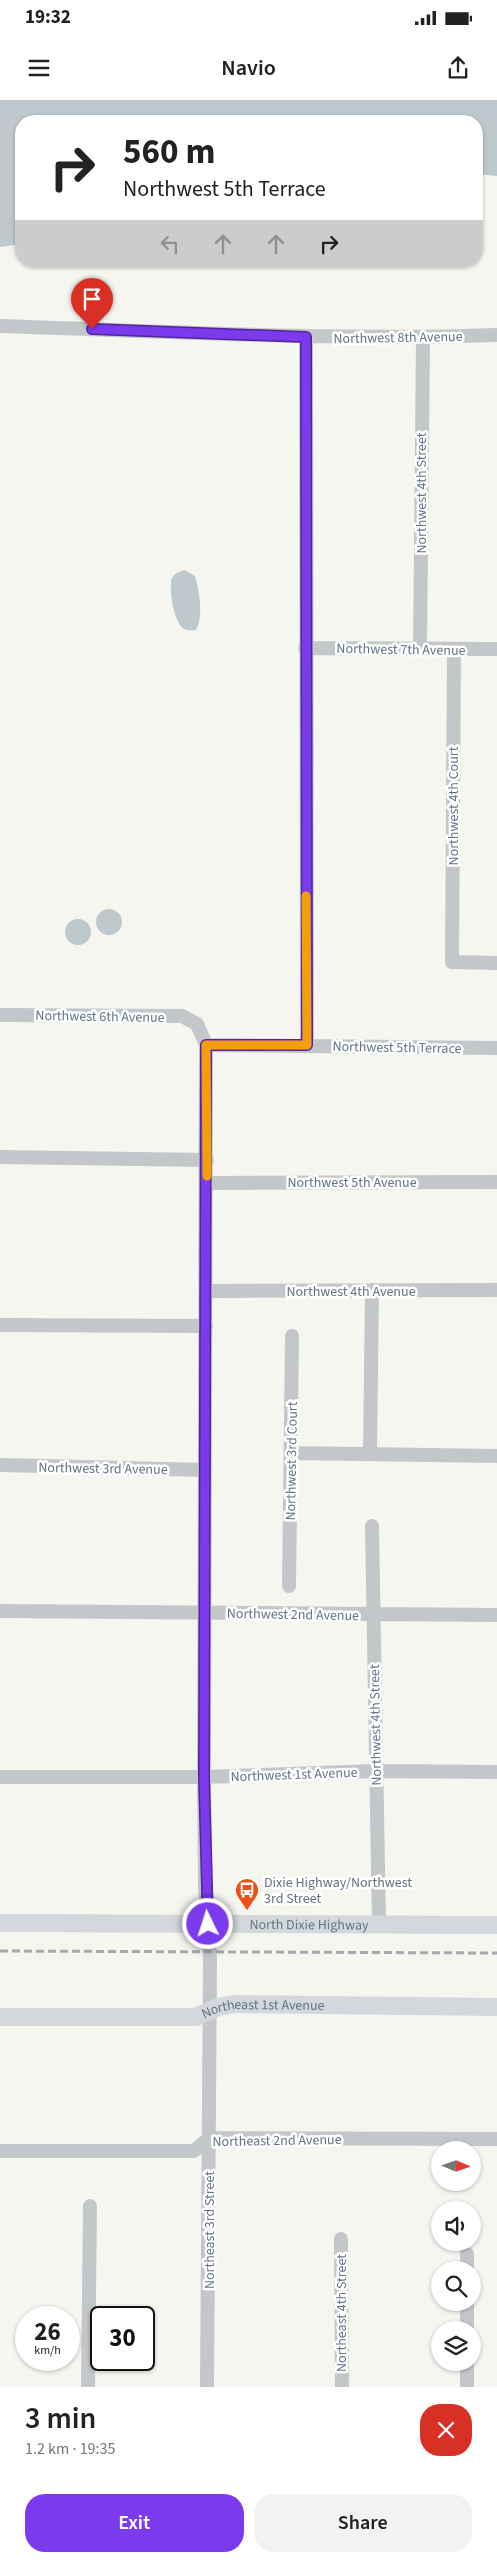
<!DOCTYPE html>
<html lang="en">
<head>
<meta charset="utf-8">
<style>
	body { margin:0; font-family:"Source Sans 3",sans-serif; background:#f2f2f2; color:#222; height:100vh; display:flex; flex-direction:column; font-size:19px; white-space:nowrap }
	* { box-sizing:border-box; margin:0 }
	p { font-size:16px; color:#767676 }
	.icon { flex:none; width:28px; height:28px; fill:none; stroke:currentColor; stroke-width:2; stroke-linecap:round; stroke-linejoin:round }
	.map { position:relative; height:2287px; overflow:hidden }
	.side { display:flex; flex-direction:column; background:#fff; flex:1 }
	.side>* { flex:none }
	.guide { position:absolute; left:15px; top:15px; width:468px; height:152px; border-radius:20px; box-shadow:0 1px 4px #0004; background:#fff; color:#222; overflow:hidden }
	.needle { width:32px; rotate:92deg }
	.buttons { position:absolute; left:431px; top:2041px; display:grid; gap:10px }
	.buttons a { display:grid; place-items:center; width:50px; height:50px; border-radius:50%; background:#fff; box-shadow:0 1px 4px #0004; font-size:25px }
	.speed { position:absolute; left:15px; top:2206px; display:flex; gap:10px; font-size:25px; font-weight:700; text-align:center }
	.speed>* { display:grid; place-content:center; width:65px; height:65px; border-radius:50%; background:#fff; box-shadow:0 1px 4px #0004; line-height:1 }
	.speed small { font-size:12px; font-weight:400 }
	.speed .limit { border:2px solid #111; border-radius:8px; background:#fff; color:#111 }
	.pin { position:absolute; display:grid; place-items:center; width:42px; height:42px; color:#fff; margin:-51px -21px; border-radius:50% 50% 50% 0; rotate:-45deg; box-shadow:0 0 5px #0007 }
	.pin .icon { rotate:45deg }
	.me { position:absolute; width:55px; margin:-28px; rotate:356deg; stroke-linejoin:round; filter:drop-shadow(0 0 4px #0008) }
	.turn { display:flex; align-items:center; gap:18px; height:105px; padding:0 25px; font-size:22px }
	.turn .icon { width:65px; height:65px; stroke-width:2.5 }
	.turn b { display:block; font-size:35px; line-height:42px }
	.lanes { display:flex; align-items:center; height:48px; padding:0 25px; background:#0003; justify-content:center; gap:25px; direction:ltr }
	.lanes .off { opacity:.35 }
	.round { display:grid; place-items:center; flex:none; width:52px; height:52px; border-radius:20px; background:#f2f2f2 }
	.head { display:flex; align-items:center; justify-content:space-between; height:85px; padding:0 25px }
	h1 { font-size:30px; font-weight:600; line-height:38px }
	.cta { display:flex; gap:10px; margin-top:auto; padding:10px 25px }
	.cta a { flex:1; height:58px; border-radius:20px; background:#7c3aed; color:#fff; font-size:20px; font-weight:600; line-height:58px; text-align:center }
	.cta a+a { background:#f2f2f2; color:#222 }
	.status { display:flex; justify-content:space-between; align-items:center; height:35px; padding:0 25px; background:#fff; direction:ltr }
	.status svg { height:14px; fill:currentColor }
	header { display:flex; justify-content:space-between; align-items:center; height:65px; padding:0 25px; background:#fff; font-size:22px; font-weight:600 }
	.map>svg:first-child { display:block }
	.water { fill:#bec9ce }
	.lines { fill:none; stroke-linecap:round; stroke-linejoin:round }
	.minor { stroke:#c3c7ca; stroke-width:14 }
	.major { stroke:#d4d8dd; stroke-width:18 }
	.rail { stroke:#a3a9af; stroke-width:3; stroke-dasharray:8 4; stroke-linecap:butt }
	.route-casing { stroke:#51269a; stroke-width:12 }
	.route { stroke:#7c3aed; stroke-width:9 }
	.slow { stroke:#f59e0b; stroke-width:9 }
	.labels { text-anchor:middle; stroke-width:5; stroke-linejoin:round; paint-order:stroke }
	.street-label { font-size:14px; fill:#637584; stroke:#fff }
	.poi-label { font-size:14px; fill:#637584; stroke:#fff; text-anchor:start }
</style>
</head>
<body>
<div class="status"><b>19:32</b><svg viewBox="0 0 49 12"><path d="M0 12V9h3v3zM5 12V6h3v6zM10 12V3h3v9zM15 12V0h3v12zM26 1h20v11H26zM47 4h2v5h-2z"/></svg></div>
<header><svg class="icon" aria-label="menu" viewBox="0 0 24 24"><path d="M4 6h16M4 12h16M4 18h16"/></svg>Navio<svg class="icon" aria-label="share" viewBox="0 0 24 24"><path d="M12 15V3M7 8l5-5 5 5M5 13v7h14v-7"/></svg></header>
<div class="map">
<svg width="497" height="2287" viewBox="0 0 497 2287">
	<rect width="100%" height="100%" fill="#f6f6f1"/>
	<path class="water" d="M0,0h497v76l-21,-2v-53h-455v123l-21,3z
		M185,470l10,6c4,14 9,40 1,54 -4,0 -9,1 -12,-1 -10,-6 -16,-41 -12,-51 3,-5 8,-7 13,-8z
		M96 822a13 13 0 1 1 26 0a13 13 0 1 1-26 0Z
		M65 832a13 13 0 1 1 26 0a13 13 0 1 1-26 0Z"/>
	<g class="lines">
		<path class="minor" d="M0,226c166,5 331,15 497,9
			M306,237l1,708
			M305,548l192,1
			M420,549l3,-311
			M454,550l-2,312 45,1
			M0,915l182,1 15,8 9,21 -2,732 1,108 5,74 -3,428
			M206,945l291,3
			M0,1057l207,3
			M207,1083l290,-1
			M206,1191l291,-1
			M0,1225l206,1
			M292,1353l205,3
			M370,1353l2,-163
			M0,1365l205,5
			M372,1426l7,398
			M289,1486l3,-250
			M0,1511l497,4
			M0,1677h204l172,-6 121,1
			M0,2051h194l15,-13 288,1
			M341,2139l1,148
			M467,2170v-16
			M467,2230v-28
			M88,2287l2,-181
			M467,2287v-25"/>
		<g class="major">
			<path id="s1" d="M0,1823l497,2"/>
			<path id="s2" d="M0,1917h196l22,-10 17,-3 262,3"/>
		</g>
		<path class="rail" d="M0,1851l497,2"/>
	</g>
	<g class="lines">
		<g class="route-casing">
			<path id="route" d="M92,229l214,8 1,708h-101l-2,732 4,147"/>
		</g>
		<use href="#route" class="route"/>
		<path class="slow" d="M207,1076l-1,-131h101l-1,-149"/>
	</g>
	<defs>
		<g id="bus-pin" transform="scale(1.25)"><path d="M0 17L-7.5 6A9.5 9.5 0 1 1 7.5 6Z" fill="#ec501b" stroke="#fff"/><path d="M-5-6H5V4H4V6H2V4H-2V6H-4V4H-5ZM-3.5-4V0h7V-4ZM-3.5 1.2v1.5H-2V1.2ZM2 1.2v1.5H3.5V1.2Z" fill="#fff"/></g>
	</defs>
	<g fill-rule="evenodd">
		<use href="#bus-pin" x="247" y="1790"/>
	</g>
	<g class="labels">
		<g class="street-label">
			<text transform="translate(398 237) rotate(-1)" y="5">Northwest 8th Avenue</text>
			<text transform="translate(421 393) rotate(-90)" y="5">Northwest 4th Street</text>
			<text transform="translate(401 549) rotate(1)" y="5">Northwest 7th Avenue</text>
			<text transform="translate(453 706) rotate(-90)" y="5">Northwest 4th Court</text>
			<text transform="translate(100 916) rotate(1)" y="5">Northwest 6th Avenue</text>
			<text transform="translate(397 947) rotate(1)" y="5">Northwest 5th Terrace</text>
			<text x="352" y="1087">Northwest 5th Avenue</text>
			<text x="351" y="1196">Northwest 4th Avenue</text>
			<text transform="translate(291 1361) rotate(-89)" y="5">Northwest 3rd Court</text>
			<text transform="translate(103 1368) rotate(1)" y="5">Northwest 3rd Avenue</text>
			<text transform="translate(293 1514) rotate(1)" y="5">Northwest 2nd Avenue</text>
			<text transform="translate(375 1625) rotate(-91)" y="5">Northwest 4th Street</text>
			<text transform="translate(294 1674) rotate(-2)" y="5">Northwest 1st Avenue</text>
			<text dy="5" stroke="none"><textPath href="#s1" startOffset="309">North Dixie Highway</textPath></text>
			<text dy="5" stroke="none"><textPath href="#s2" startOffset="265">Northeast 1st Avenue</textPath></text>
			<text transform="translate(277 2040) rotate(-1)" y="5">Northeast 2nd Avenue</text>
			<text transform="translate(209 2130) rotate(-90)" y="5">Northeast 3rd Street</text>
			<text transform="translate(341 2213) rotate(-90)" y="5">Northeast 4th Street</text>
		</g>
		<g class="poi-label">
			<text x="264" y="1787">Dixie Highway/Northwest<tspan x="264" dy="16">3rd Street</tspan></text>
		</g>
	</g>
</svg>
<div class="buttons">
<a><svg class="needle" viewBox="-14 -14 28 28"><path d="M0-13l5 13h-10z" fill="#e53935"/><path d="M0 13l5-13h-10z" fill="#767676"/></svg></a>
<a><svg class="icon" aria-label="sound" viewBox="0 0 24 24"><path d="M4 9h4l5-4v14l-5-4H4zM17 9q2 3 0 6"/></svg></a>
<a><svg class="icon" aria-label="search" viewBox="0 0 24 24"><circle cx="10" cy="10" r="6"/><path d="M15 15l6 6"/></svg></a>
<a><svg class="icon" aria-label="layers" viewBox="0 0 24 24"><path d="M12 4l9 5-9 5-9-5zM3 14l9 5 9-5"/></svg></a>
</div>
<div class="speed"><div>26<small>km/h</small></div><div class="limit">30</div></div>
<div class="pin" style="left:92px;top:229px;background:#d93025"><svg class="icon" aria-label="arrive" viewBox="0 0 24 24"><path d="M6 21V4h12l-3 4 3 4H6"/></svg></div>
<svg class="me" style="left:208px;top:1824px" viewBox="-20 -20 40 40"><circle r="17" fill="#7c3aed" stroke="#fff" stroke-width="3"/><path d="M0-11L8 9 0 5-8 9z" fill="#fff"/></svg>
<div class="guide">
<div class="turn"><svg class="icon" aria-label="right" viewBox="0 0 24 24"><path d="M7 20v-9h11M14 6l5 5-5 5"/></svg><div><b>560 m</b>Northwest 5th Terrace</div></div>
<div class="lanes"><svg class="icon off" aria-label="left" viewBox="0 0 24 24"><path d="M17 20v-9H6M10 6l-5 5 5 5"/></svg><svg class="icon off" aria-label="ahead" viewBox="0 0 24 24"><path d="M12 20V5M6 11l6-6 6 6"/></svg><svg class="icon off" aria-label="ahead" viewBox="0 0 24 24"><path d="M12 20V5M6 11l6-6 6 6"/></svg><svg class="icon" aria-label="right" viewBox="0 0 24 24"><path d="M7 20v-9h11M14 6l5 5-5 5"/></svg></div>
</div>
</div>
<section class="side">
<div class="head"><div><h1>3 min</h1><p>1.2 km · 19:35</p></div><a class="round" style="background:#d93025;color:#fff"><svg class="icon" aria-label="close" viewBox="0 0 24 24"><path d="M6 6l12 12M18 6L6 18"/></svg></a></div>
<div class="cta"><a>Exit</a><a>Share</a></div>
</section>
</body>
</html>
